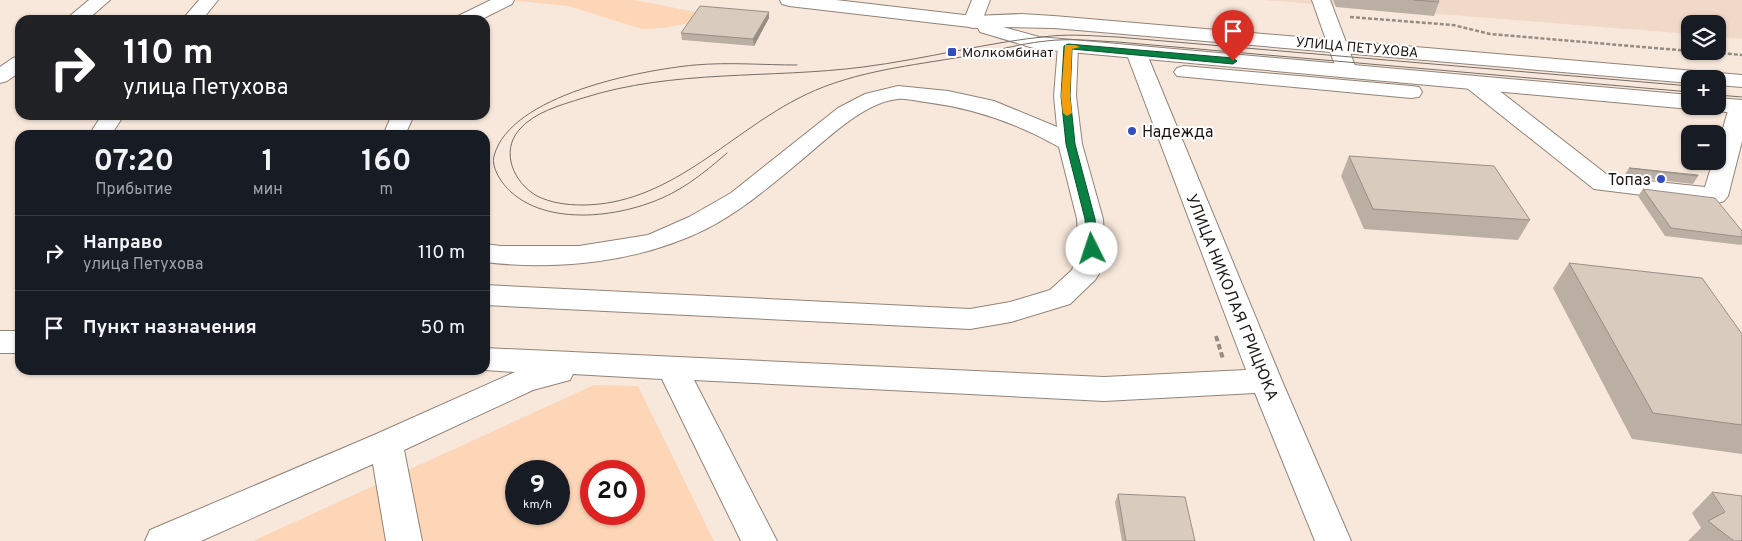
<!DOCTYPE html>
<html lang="ru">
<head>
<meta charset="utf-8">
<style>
	body { margin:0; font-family:Overpass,sans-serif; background:#20242c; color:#f1f3f6; height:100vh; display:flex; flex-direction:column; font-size:19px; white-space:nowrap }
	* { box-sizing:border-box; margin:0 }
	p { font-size:16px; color:#9ea1a6 }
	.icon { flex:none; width:28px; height:28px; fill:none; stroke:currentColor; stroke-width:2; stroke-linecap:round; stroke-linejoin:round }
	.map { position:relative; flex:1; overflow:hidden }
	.sheet { position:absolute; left:15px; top:130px; width:475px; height:245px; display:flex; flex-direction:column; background:#171b24; border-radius:15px; box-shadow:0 1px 4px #0004 }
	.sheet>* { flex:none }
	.hud { position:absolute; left:15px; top:15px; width:475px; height:105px; border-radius:15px; box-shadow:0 1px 4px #0004; background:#202124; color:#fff; overflow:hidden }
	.buttons { position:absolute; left:1681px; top:15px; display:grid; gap:10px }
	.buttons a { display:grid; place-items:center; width:45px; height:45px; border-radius:10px; background:#171b24; box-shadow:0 1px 4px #0004; font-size:25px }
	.speed { position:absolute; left:505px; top:460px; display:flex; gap:10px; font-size:25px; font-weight:700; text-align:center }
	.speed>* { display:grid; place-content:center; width:65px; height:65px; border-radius:50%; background:#171b24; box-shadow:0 1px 4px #0004; line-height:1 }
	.speed small { font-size:12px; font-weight:400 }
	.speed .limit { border:8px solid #d22; background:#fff; color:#111 }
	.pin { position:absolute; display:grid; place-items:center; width:42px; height:42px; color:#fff; margin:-51px -21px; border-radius:50% 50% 50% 0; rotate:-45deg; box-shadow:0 0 5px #0007 }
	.pin .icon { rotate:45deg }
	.me { position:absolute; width:55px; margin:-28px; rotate:356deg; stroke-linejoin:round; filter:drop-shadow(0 0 4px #0008) }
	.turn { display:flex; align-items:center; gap:18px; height:105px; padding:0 25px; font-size:22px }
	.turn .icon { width:65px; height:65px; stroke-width:2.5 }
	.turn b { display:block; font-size:35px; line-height:42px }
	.eta { display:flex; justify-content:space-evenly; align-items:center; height:85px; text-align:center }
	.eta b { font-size:30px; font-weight:700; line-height:35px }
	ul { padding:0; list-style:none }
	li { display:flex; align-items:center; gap:15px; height:75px; padding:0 25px; border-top:1px solid #363941 }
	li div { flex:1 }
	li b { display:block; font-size:19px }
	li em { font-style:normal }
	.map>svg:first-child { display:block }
	.built { fill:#f0d9c9 }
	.green { fill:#fdd5b7; fill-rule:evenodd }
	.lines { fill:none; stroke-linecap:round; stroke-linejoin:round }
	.minor-casing { stroke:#918378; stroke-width:2 }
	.highway-casing { stroke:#918378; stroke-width:2 }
	.path-far1 { stroke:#978c83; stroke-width:2.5; stroke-dasharray:4 2; stroke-linecap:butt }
	.path { stroke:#978c83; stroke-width:4; stroke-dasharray:5.5 3; stroke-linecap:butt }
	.minor { fill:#fff; fill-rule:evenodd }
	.highway { fill:#fff; fill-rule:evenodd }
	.tram { stroke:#766d65; stroke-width:1 }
	.wall { fill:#bbafa4 }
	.shaded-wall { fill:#998e86 }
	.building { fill:#dacbbf; stroke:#998e86 }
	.route { fill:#0b8043; stroke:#07532c }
	.slow { fill:#f59e0b }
	.poi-dot { fill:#334dbf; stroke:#fff; stroke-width:2 }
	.labels { text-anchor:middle; stroke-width:4; stroke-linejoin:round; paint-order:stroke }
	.far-street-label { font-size:14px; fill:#1d1814; stroke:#fff }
	.far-poi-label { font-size:14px; fill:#1d1814; stroke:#fff; text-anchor:start }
	.poi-label { font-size:16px; fill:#1d1814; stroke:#fff; text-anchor:start }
	.street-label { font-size:16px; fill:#1d1814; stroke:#fff }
</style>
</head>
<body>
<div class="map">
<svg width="1742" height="541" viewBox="0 0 1742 541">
	<rect width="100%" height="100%" fill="#f8e8dc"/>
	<path class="built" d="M1264,0h478v39l-24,-2v-13h-28v10z"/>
	<path class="green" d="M509,0h126l61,12 -7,11 -26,5 -22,1 -72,-23z
		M594,385l44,1 76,155h-461zM516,471h43v43h-43zM591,471h43v43h-43z"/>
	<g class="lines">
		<g class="minor-casing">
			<path id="minor" d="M89,0h21l-23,20h-22z
				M199,0h19l-16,20h-20z
				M491,0h23l-2,4 -32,16h-25l3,-4z
				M972,0h18l-10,26 -7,2 -7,-2 -3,-4z
				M1312,0h18l27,71 -3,4 -7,2 -7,-2 -3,-4z
				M1068,40l7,2 3,4 -2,50 6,48 21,75 2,30 -6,25 -4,6 -25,24 -59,18 -41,7 -485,-24v-20l485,24 40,-7 40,-12 22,-20 7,-21 -2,-30 -18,-72c-42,-24 -86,-39 -134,-45 -9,-1 -19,-4 -27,-3 -35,3 -74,43 -100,64 -29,24 -58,49 -92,66 -66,33 -149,42 -221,33v-18l16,2h78l69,-11 41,-18 42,-24 107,-85 27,-14 33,-8 50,5 46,10 63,26 -3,-31 4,-50 3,-4z
				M1136,46l7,2 3,4 136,329 69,160h-36l-60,-148 -151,8 -410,-21 83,161h-36l-79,-162 -89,-5 -3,6 -37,10 -129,60 18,91h-36l-13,-77 -172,77h-56l5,-11 224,-95 141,-63 -30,-2v-22l619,29 142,-7 -120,-318 3,-4z
				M20,56v16l-13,9 -7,2v-16l13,-9z
				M1184,66l227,20 8,1 3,5 -3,5 -8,1 -234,-22 -3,-4 3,-4z
				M1475,77l8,1 127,99 95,10 8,-26h5v-15l11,-39 3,-5 10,-1v40l-14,55 -4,5 -9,3 -121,-15 -127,-101 -3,-5 3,-5z
				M102,115h22l-13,20h-22z
				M392,115h22l-9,20h-22z
				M0,331h20v22h-20z"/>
		</g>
		<g class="highway-casing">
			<path id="highway" d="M780,0h56l137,16 48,-2 33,2 688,59v12l-24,-2v-6h-28v4l-636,-55 -51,-1 36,10 651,58v11h8l-8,3 -653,-60 -57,-17 -2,-4 -189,-22 -7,-2z
				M1718,98l24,2v14l-32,-4 -2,-4h10z"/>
		</g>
		<path class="path-far1" d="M1350,17l103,8 37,9 200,17
			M1698,51l44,4"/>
		<path class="path" d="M1216,336l7,23"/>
		<use href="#minor" class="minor"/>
		<use href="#highway" class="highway"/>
		<path class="tram" d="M1690,86l-573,-49c-22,-1 -44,-3 -66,-1 -63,6 -125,23 -188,31 -94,12 -189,2 -280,31 -22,7 -49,14 -64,32 -19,22 -5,53 18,66 14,7 30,9 45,9 86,0 144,-69 215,-106 49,-26 104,-32 158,-41 31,-4 60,-14 91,-17 24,-3 48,0 72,1l572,50
			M1718,95l24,2
			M727,153c-16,14 -33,28 -51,38 -44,25 -124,38 -165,1 -9,-8 -20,-24 -17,-36 16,-61 147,-86 201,-91 34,-3 68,0 102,0"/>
	</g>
	<path class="wall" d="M1333,0h105l1,2 -5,14 -98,-9z
		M769,12v6l-15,28 -72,-6 -1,-7z
		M1349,156l181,64 -12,20 -154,-11 -23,-53z
		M1629,168l69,8 -5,8 -69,-8z
		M1643,189l99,42v13l-1,1 -76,-9 -27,-40z
		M1569,263l173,71v120l-110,-15 -79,-151z
		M1712,492l30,49h-54l13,-13 -9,-15z
		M1118,494l77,47h-73l-7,-39z"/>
	<path class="shaded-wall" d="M769,12v6l-15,28 -1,-7z"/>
	<path class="building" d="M1414,0h24l1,2z
		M700,6l69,6 -16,27 -72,-6z
		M1349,156l145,10 36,54 -157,-11z
		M1629,168l69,7v1z
		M1643,189l72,9 27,33v6l-71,-9z
		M1569,263l133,15 40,56v91l-89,-12z
		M1712,492l30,4v45h-8l-26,-20 17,-9z
		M1118,494l67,3 10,44h-69z"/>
	<path class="route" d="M1068,44l165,14 4,3 -4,3 -161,-15 -2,47 5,48 20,75 3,30 -6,3 -5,-3 -2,-30 -19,-75 -5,-48 3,-50z"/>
	<path class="slow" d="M1065,45h10l5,2 -8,2 -2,47 2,17 -5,3 -4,-3 -2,-17z"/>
	<g class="poi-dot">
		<rect x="947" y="47" width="10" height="10" rx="2.5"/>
		<circle cx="1132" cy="131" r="5"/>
		<circle cx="1661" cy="179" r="5"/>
	</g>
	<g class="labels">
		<g class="far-street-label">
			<text transform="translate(1357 47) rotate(5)" y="5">УЛИЦА ПЕТУХОВА</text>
		</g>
		<g class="far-poi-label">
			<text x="962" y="57">Молкомбинат</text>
		</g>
		<g class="poi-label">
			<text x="1142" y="137">Надежда</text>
			<text x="1651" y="185" text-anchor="end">Топаз</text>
		</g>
		<g class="street-label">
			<text transform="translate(1233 297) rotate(68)" y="6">УЛИЦА НИКОЛАЯ ГРИЦЮКА</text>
		</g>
	</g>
</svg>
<div class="buttons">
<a><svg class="icon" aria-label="layers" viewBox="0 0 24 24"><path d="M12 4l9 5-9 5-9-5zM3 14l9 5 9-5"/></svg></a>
<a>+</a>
<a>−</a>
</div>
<div class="speed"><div>9<small>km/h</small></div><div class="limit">20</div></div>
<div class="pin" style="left:1233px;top:61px;background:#d93025"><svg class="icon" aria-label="arrive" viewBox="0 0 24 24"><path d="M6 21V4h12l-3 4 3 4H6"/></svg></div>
<svg class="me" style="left:1092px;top:249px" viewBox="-20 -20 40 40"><circle r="19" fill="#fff"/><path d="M0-13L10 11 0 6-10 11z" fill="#0b8043"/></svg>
<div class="hud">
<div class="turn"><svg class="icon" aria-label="right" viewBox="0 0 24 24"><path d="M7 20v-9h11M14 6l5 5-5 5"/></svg><div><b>110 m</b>улица Петухова</div></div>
</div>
<section class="sheet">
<div class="eta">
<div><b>07:20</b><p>Прибытие</p></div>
<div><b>1</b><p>мин</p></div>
<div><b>160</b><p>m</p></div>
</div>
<ul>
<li><svg class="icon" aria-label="right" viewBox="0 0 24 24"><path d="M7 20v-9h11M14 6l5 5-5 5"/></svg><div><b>Направо</b><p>улица Петухова</p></div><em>110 m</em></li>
<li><svg class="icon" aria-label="arrive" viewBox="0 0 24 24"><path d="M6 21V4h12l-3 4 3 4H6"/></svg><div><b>Пункт назначения</b></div><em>50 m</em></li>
</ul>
</section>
</div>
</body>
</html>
